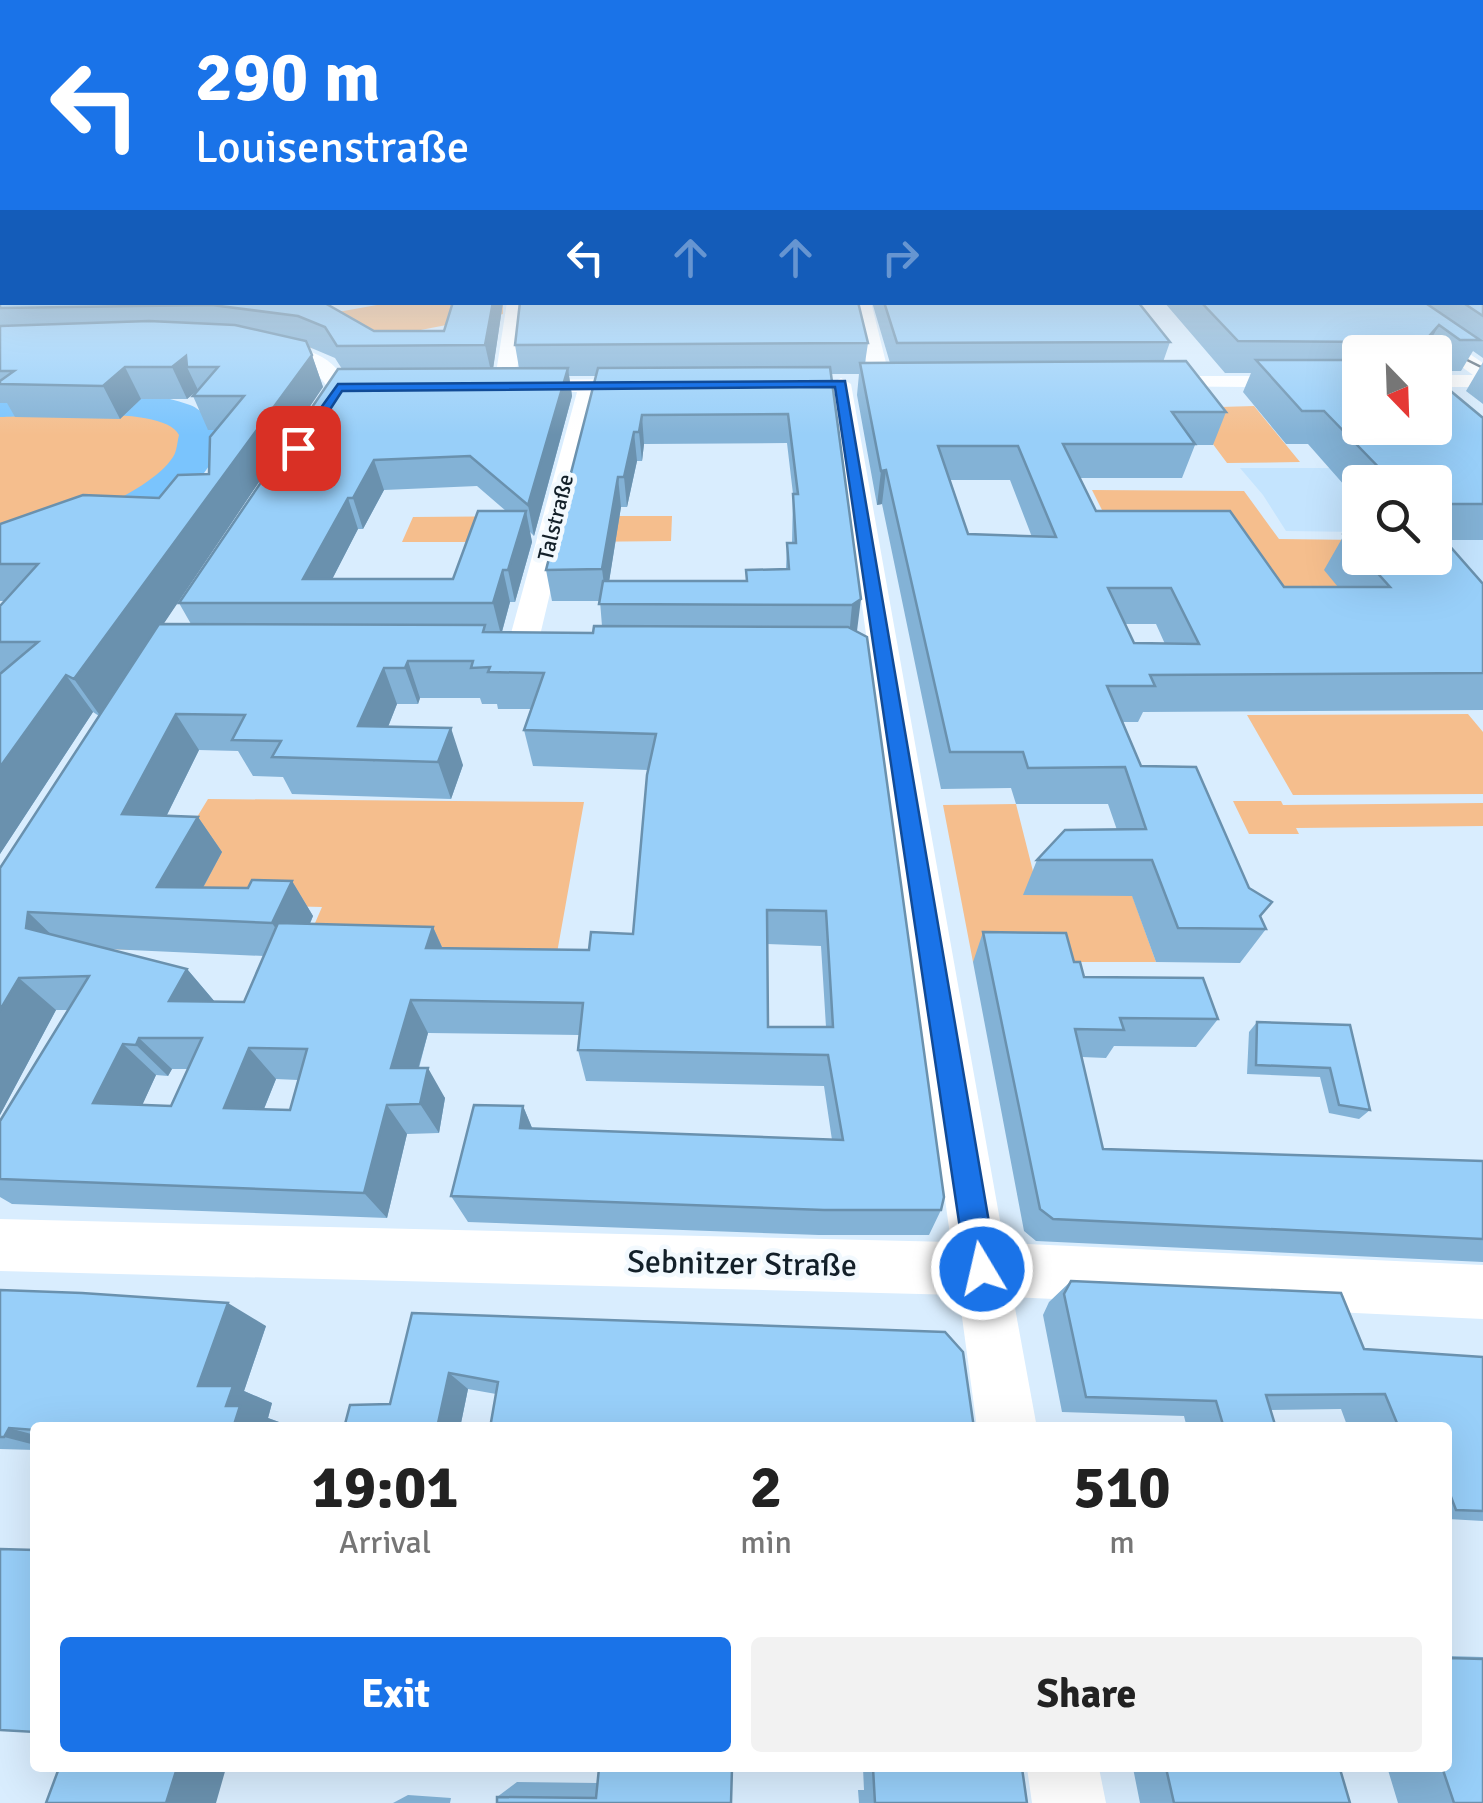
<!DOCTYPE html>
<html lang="en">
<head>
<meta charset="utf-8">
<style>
	body { margin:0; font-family:Signika,sans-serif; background:#f2f2f2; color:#222; height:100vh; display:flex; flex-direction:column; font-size:38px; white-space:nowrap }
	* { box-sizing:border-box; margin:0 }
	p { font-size:32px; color:#767676 }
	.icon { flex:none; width:55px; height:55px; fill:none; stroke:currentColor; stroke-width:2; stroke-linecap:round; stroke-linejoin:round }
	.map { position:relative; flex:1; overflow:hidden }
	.side { position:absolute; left:30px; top:1422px; width:1422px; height:350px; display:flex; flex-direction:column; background:#fff; border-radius:10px; box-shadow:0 10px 40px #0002 }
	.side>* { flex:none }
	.banner { position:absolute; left:0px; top:0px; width:1485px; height:305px; box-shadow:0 10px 40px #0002; background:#1a73e8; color:#fff; overflow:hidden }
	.needle { width:65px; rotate:157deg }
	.fabs { position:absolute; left:1342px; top:335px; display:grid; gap:20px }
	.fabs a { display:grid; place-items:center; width:110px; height:110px; border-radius:10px; background:#fff; box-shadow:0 10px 40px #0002; font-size:50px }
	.pin { position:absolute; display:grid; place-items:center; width:85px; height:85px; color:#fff; margin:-42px; border-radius:20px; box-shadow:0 5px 15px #0006 }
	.me { position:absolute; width:110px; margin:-55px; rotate:351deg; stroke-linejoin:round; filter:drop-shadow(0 0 8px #0008) }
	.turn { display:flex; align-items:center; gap:35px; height:210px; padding:0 30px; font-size:45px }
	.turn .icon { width:130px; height:130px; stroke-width:2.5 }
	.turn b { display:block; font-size:70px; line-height:85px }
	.lanes { display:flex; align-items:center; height:95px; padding:0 30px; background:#0003; justify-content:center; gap:50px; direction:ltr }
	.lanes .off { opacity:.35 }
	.eta { display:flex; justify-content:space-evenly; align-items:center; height:170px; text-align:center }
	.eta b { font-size:60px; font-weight:800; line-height:70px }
	.primary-button { display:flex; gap:20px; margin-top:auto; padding:20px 30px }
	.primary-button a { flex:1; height:115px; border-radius:10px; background:#1a73e8; color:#fff; font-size:40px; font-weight:800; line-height:115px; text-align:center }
	.primary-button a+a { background:#f2f2f2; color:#222 }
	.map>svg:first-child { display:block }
	.built { fill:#c4e4fe }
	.green { fill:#f5be8d }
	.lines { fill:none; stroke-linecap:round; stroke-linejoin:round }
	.river { fill:#7ac4fd; fill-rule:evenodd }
	.street { fill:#fff; fill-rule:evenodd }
	.tram { stroke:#63727f; stroke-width:2.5 }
	.wall { fill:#83b2d6; fill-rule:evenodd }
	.shaded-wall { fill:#6a91ae }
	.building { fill:#98cff9; stroke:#6a91ae; stroke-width:2.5; fill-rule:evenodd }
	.route { fill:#1a73e8; stroke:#114b97; stroke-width:2.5 }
	.labels { text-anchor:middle; stroke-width:9; stroke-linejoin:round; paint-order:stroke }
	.far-street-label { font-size:22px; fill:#132029; stroke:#f2f9fe }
	.near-street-label { font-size:32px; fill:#132029; stroke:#f2f9fe }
</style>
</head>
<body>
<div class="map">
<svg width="1483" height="1803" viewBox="0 0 1483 1803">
	<rect width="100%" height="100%" fill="#d9edfe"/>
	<path class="built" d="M1483,457v126l-72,-1 24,-24v-76h-75v50l-74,-1 -23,-36 -23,-27h182z"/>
	<path class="green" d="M388,303h115v11l-180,35 -65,-5 13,-20z
		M1254,406l46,56 -73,1 -41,-55z
		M0,410h144l38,7c7,12 14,23 10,37 -12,38 -154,88 -192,103z
		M1092,490l152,1 35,48 81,1v18l123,62 -346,-40z
		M534,516l-7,26h-125l11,-25z
		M579,516h93l-1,25 -96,1z
		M1468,714l15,18v62l-190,1 -46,-80z
		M208,799l376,3 -29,162 -253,-11 20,-46 -165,-4 -23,47 -49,-2 17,-31h6l12,-22 -6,-2 15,-27 84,2 8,-16 -44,-2z
		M1233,801h48l2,4 200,-2v23l-187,2 3,6h-50z
		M1016,804l23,91h93l24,67h-183l-30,-157z"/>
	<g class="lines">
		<path class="river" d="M0,395c61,0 132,-11 190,10 13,5 27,21 27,34 0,69 -162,122 -217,136v-29c44,-14 148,-50 173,-89 4,-6 4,-14 6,-22 -15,-31 -145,-18 -179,-18z"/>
		<path class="street" d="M507,302h18l-9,78 130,-1 10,6 -10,6 -48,1 -61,256 -4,7h-22l-4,-7 70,-256 -79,-2 -4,-4z
			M853,302h18l20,81 -3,4h-14l-3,-4z
			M1372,302h22l89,61v24h-48v-12h38z
			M259,344c39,2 71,5 90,43l-4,4h-14l-22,-27 -57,-10 -3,-4z
			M1149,376h211v12l-218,-2 -3,-4 3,-4z
			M841,378l10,6 153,859 479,22v54l-470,-22 24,131h-60l-18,-133 -959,-24v-52l951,23 -120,-858z
			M1027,1768h72l7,35h-74z"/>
		<path class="tram" d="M1443,348l40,20"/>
	</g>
	<path class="wall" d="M0,182h2v120l325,3 47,26h70l59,-29 -10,66h26l-4,-23 353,-2 -3,20h25l-18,-61h266l32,40 -7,20 63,50 -13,33h-18l-13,33h-102l16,33 188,76h54l-14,-17 20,-35h16v23h75v-76h-75v21l-52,-59h-22l-43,-52 8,-19h-26l-61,-71h318l1,-120v176l-10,-7 -12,20h-19l-7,-5v-14h-75v76l123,-10v122h-39l39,44v126l-340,2 -5,10h-16l19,44 108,122 23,14 -11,14 5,13 -26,34 -84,-1 -24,-66 -109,-1 14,-35 80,-30 -9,-26h-92l-5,-16 -70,1 -59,-285 -5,1 -20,-110 2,-21h-28l26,257 84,579 -12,25h-110l-351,-13 -17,-26 72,-90 9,22 300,12 -8,-54 -238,-5 -8,-31 1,-15 -151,-2 -9,35 26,30 -6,35 -32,1 -20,84 -375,-14 -12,-7v-76l68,-111h-12l-56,105v-247l99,-152 -6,-4 -93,142v-248l4,-5h-4v-77l159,-26 50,-24 7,-44h-8l-15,-34 5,-6 -11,9h-46l-21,20 -105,-2 -8,-14h-7zM309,347l26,11 7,11 -163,234 12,21h-28l160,-237zM569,376h27l-50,194 6,31h48l2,25 -9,7 -91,-1 8,-30h5l17,-60 -2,-10 4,4 38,-140zM787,443l6,51 -1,49h-5l-1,26 -40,12h-137l12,-74h6l10,-46h5l2,-17zM949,480h61l22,57 -64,-3zM477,486l29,25 -53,68h-121l26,-50h5l21,-39zM1125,624h31l9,20 -31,-1zM420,698h60l2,6h15l1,5h33l-7,21 9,36 115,4 -15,164 -44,16 -146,-1 -10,-22 -123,-3 3,-8 -21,-35 -44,7h-45l19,-36 -24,-35 -31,-2 32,-65 39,1 15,25 30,1 9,17 159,5 12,-34 -75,-38 9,-23h21zM767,944l54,2 5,81h-58zM108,949l156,7 -20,46h-29l-28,-33zM172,1069h16l-17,37 -29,-1 14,-30 12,1zM276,1079l22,1 -8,30 -26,-1z
		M1483,362v42l-17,-13z
		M983,932l91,30 10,15 134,42 -22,28 -82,-1 -8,12 -24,-1 21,92 380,12v101l-447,-21 -12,-10 -51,-269z
		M1257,1022l93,3 20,85 -11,9 -30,-6 -9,-36 -73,-3 2,-42z
		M1071,1281l293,68 119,8v164l-35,-2v-91h-100l-7,-19 -70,1 5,18h-89l-3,-12 -122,-4 -19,-97 6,-13z
		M0,1290l266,36 -22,65 28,12 -4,15 11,4 -1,6h-243v22l-35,-1z
		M412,1313l562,115 -478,-34 -28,-5 -8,39h-116l46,-24z
		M1448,1656l35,1v146h-85l-10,-33 -48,-1 10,34h-210l-7,-35h315z
		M863,1768h159l5,35h-168l-1,-13h6z
		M517,1782l81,1 133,20 -234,-6z
		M408,1795l43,3 -1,5h-57z"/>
	<path class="shaded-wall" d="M493,302h10l-11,74 -7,-31z
		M1439,325l-15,27h-9z
		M312,355l11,32 -222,330 -27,-38z
		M186,356l1,11 11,23 -11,9 -15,-32z
		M125,367l16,32 -21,20 -17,-33z
		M568,368l4,28 -38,140 -6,-31z
		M642,415l2,29 -2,17 -3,-29z
		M634,432l3,29 -10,46 -3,-30z
		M374,460l10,30 -21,39 -10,-31z
		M886,470l-4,34 -5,1 4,-34z
		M618,477l3,30 -15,94 -4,-32z
		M348,498l10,31 -38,74 -17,-24z
		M526,511l6,31 -17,60 -7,-32z
		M503,570l7,32 -9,33 -8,-32z
		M861,599l-4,32 -8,6 3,-32z
		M408,661l12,37 -2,6 -13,-36z
		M384,668l13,36 -23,58 -16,-36z
		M66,675l27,37 -93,142v-87z
		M176,714l23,36 -49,99 -28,-35z
		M451,728l12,37 -12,34 -13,-37z
		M198,817l24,35 -36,67 -29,-32z
		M292,881l21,35 -18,41 -23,-34z
		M28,912l35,34 -37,-18z
		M433,927l15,34 -22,-13z
		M187,969l28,33 -46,-1z
		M19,978l37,32 -56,105v-105z
		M411,1000l17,33 -18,65 -19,-30z
		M139,1038l33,31 -4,7 -32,-31z
		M123,1044l33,31 -26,57 -37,-29z
		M249,1048l27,31 -23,57 -29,-28z
		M428,1068l17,30 -6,35 -19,-29z
		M387,1105l20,29 -20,84 -23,-25z
		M523,1106l12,29 -15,-7z
		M228,1303l38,23 -22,65 28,12 -4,15 11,4 -1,6h-45l-7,-22 -28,-20z
		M449,1373l19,16 -8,39h-23z
		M9,1428l26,7v10l-31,-8z
		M177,1768h49l-10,35h-50z"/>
	<path class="building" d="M0,182h2v88h-2z
		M1482,182h1v134l-21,-14h20z
		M0,287h2v15h321l51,29h70l9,-29h40l-8,43 -148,1 -12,-19 -27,-11 -86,-11 -212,3z
		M520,302h338l10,41 -353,2z
		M884,302h254l32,40 -273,1z
		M1201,302h223l56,38h-20l-21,-15 -24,27h-35l-2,-10 -140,-1z
		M149,321l86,4 71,16 6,14 -238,324 -8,-4 -66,92v-93l38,-32h-38v-36l38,-42h-38v-40l83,-29 76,3 19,-23 31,-1 1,-37 34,-41h-51l25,-29h-31l-1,-11 -14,11h-47l-22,19 -103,-2v-3l14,-10h-14v-45z
		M1256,360h104v68h75v-50l48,40v86h-48v-22h-42l-69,-71h-22z
		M1186,361l40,51h-54l23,32h-132l33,67h134l54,76h106l-26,-29h71v-23h5l43,49v89l-333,2 5,11h-48l34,80 55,1 53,121 23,14 -12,14 6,13 -88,-1 -26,-68h-115l28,-30 81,-1 -21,-62 -97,1 -5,-16h-73l-64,-282 -5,1 -21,-108zM938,446h80l38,91 -88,-3zM1108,588h63l28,56 -65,-1z
		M830,367l31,232 -9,6 -253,-1 4,-23h144l-1,-11 43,-1 -2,-26h9l-3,-49h5l-10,-80 -146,1 -3,17h-5l-10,45h-6l-16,92 -56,1 52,-202z
		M568,368l-40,137 -58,-49 -96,4 -21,38h-5l-45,81h150l25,-68h48l-18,59h-5l-10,33h-314l159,-234z
		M1344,535h16v18z
		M159,624l326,1 -2,7 110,1 1,-7 254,1 19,10 77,560 -3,13h-117l-373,-14 23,-91 49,1 -3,22 323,12 -15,-85 -250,-5 5,-47 -172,-3 -20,68h37l-8,36 -33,1 -23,88 -364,-14v-58l89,-145 -70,2 -19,32v-142zM408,661h65l-2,7 19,-1 -2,5 56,1 -20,57 132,4 -9,41 -14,159 -42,-2 -2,18 -163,-2 7,-21 -155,-4 -34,79 -75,-1 18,-32 -161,-41 2,-16 244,11 20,-42 -40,-1 -4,8 -91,-1 41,-70 -76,-3 54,-100 69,1 -13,25 49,1 -9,16 166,5 13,-34 -93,-2 26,-58h21zM767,910l59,1 7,116h-65zM139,1038h63l-31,68 -78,-3 30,-59 13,1zM249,1048l58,1 -17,61 -66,-2z
		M983,932l83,1 8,29h6l4,15 119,1 15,41 -98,-1 4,12 -49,-1 28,120 380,12v78l-430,-20 -13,-10z
		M1257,1022l93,3 20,85 -31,-5 -9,-37 -74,-3z
		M1071,1281l270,12 23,56 119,8v154l-27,-1 -8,-21v-61h-49l-14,-34 -119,1 10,33h-52l-8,-27 -130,-4 -22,-103z
		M0,1290l82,3 146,10 -30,83h35l-7,20h14l-7,22h-198v2l-26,-2 -5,9h-4z
		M412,1313l533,19 18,20 11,76h-484l8,-46 -49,-9 -12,55h-93l6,-23 40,-1z
		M0,1549l35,1v182l-35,-2z
		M1448,1658l35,1v144h-29l-11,-33 -103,-1 10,34h-176l-8,-35h282z
		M59,1768h118l-11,35h-120z
		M599,1768h133l-1,35h-234v-6l99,1z
		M873,1768h149l5,35h-152z"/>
	<linearGradient id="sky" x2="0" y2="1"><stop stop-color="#7cbaf0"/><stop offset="0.42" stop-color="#eef7ff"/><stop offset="1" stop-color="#eef7ff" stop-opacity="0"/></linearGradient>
	<rect width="1483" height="435" fill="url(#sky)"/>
	<path class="route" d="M845,381l152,888 -5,11 -10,4 -11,-4 -5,-11 -131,-882 -493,4 -39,60 -11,-3 46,-64z"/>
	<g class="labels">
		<g class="far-street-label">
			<text transform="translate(555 517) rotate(-76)" y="8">Talstraße</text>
		</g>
		<g class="near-street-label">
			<text transform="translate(742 1263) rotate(1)" y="11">Sebnitzer Straße</text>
		</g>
	</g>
</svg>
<div class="fabs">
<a><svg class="needle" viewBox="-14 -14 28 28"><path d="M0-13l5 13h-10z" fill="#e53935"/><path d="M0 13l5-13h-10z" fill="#767676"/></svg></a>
<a><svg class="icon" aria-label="search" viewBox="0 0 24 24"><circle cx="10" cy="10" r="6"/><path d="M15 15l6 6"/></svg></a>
</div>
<div class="pin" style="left:298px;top:448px;background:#d93025"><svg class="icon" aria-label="arrive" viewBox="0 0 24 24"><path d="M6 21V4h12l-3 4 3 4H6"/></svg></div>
<svg class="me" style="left:982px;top:1269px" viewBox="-20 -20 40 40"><circle r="17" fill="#1a73e8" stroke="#fff" stroke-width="3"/><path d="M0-11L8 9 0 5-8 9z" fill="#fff"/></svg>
<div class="banner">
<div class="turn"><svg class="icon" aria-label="left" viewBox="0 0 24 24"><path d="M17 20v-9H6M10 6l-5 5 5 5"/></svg><div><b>290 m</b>Louisenstraße</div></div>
<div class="lanes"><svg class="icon" aria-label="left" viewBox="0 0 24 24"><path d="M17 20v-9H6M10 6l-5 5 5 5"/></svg><svg class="icon off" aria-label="ahead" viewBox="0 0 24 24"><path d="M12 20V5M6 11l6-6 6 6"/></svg><svg class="icon off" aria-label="ahead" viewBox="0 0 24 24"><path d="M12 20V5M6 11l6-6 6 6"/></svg><svg class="icon off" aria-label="right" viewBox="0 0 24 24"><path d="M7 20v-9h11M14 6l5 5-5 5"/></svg></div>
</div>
<section class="side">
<div class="eta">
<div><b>19:01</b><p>Arrival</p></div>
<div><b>2</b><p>min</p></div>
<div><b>510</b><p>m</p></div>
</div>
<div class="primary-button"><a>Exit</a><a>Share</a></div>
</section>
</div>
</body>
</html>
